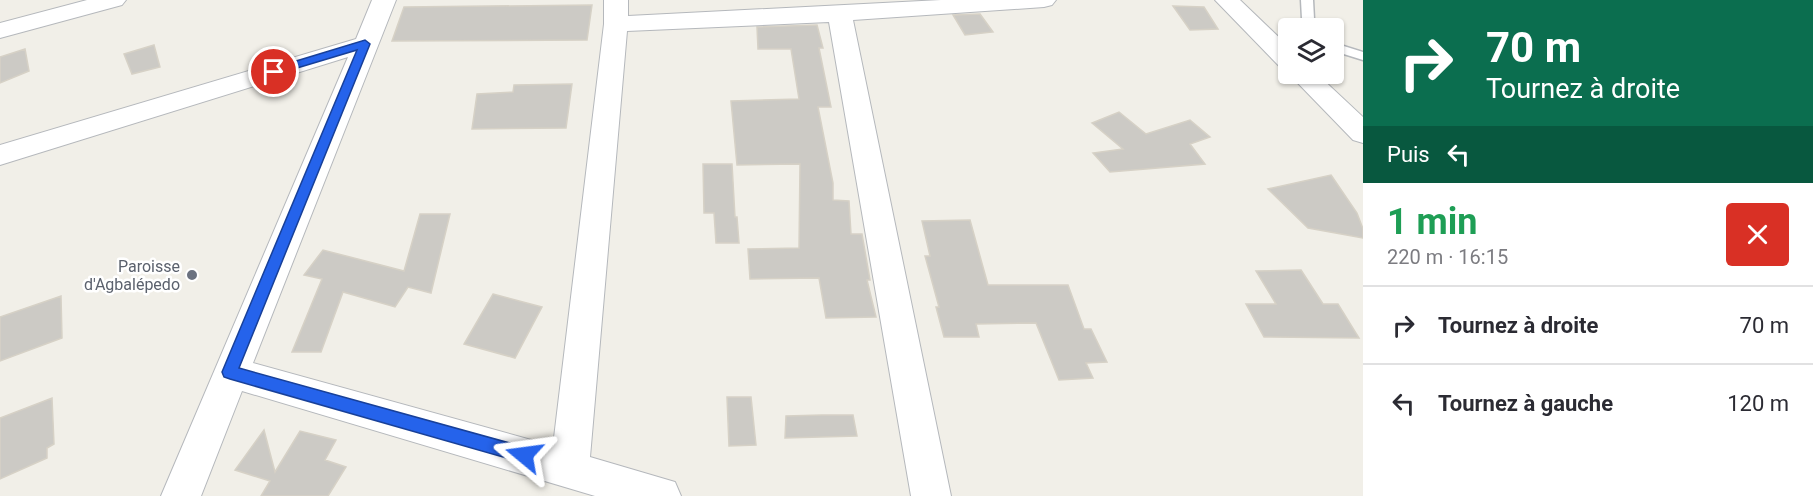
<!DOCTYPE html>
<html lang="fr">
<head>
<meta charset="utf-8">
<style>
	body { margin:0; font-family:Roboto,sans-serif; background:#f2f2f3; color:#2b2b33; height:100vh; display:flex; flex-direction:column; font-size:22px; white-space:nowrap }
	* { box-sizing:border-box; margin:0 }
	p { font-size:20px; color:#7c7c81 }
	.icon { flex:none; width:33px; height:33px; fill:none; stroke:currentColor; stroke-width:2; stroke-linecap:round; stroke-linejoin:round }
	.map { position:relative; flex:1; overflow:hidden }
	.details { display:flex; flex-direction:column; background:#fff; width:450px }
	.details>* { flex:none }
	.hud { background:#0b6e4f; color:#fff; overflow:hidden }
	.fabs { position:absolute; left:1278px; top:18px; display:grid; gap:12px }
	.fabs a { display:grid; place-items:center; width:66px; height:66px; border-radius:6px; background:#fff; box-shadow:0 2px 4px #0004; font-size:30px }
	.pin { position:absolute; display:grid; place-items:center; width:51px; height:51px; color:#fff; margin:-26px; border:3px solid #fff; border-radius:50%; box-shadow:0 2px 6px #0007 }
	.me { position:absolute; width:66px; margin:-33px; rotate:286deg; stroke-linejoin:round; filter:drop-shadow(0 0 4px #0008) }
	.turn { display:flex; align-items:center; gap:21px; height:126px; padding:0 24px; font-size:27px }
	.turn .icon { width:78px; height:78px; stroke-width:2.5 }
	.turn b { display:block; font-size:42px; line-height:51px }
	.then { display:flex; align-items:center; height:57px; padding:0 24px; background:#0003; gap:12px; font-size:22px }
	.round { display:grid; place-items:center; flex:none; width:63px; height:63px; border-radius:6px; background:#f2f2f3 }
	.headline { display:flex; align-items:center; justify-content:space-between; height:102px; padding:0 24px }
	h1 { font-size:36px; font-weight:700; line-height:45px; color:#1e9e55 }
	ul { padding:0; list-style:none }
	li { display:flex; align-items:center; gap:18px; height:78px; padding:0 24px; border-top:2px solid #e1e1e2 }
	li div { flex:1 }
	li b { display:block; font-size:22px }
	li em { font-style:normal }
	main { display:flex; flex:1; min-height:0 }
	.map>svg:first-child { display:block }
	.building { fill:#cccac5; stroke:#d6d1c6; stroke-width:1.5 }
	.lines { fill:none; stroke-linecap:round; stroke-linejoin:round }
	.lane-casing { stroke:#b5b8bc; stroke-width:3 }
	.street-casing { stroke:#b5b8bc; stroke-width:2 }
	.lane { fill:#fff; fill-rule:evenodd }
	.street { fill:#fff; fill-rule:evenodd }
	.route { fill:#2563eb; stroke:#184099; stroke-width:1.5 }
	.worship-dot { fill:#6b7280; stroke:#fff; stroke-width:2 }
	.labels { text-anchor:middle; stroke-width:5; stroke-linejoin:round; paint-order:stroke }
	.worship-label { font-size:16px; fill:#5b616d; stroke:#fff; text-anchor:end }
</style>
</head>
<body>
<main>
<div class="map">
<svg width="1363" height="496" viewBox="0 0 1363 496">
	<rect width="100%" height="100%" fill="#f1efe8"/>
	<path class="building" d="M592,5l-5,35 -195,1 12,-34z
		M1173,6l31,1 14,22 -28,1z
		M980,14l13,18 -28,3 -12,-20z
		M817,25l6,23h-4l12,59h-13l15,76v17l16,1 2,33h11l8,46h-3l9,37 -50,1 -7,-40 -69,1 -2,-30 51,-1 1,-84 -63,1 -6,-64 68,-2 -8,-50h-33l-1,-22z
		M154,45l6,22 -28,7 -8,-20z
		M25,49l4,22 -29,12v-26z
		M572,84l-6,44 -94,1 5,-35 36,-2 1,-7z
		M1119,112l27,22 44,-14 20,17 -20,7 15,20 -95,8 -17,-19 30,-4 -31,-26z
		M703,164h29l3,53h2l2,26h-23l-2,-30h-10z
		M1331,175l26,38 6,16v9l-55,-10 -40,-39z
		M420,214h30l-19,79 -23,-6 -13,20 -52,-15 -22,60h-29l30,-73 -18,-4 19,-25 81,21z
		M970,220l18,65h80l16,44h7l16,33 -21,1 7,15 -34,2 -23,-57 -60,1 3,13h-35l-8,-30h3l-14,-51h5l-8,-35z
		M1301,270l22,34h15l21,34 -95,-1 -18,-33h30l-20,-33z
		M493,294l49,13 -27,51 -51,-14z
		M61,296l1,42 -62,23v-44z
		M727,397h24l5,48 -27,1z
		M52,398l2,46 -7,4v10l-47,21v-61z
		M822,415h31l4,21 -72,2 1,-22z
		M264,430l11,42 25,-41 36,9 -11,20 21,7 -18,29h-67l9,-15 -35,-11z"/>
	<g class="lines">
		<g class="lane-casing">
			<path id="lane" d="M1301,0h12l1,19 6,9h-12l-6,-9z
				M1334,43l29,9v8l-29,-9z"/>
		</g>
		<g class="street-casing">
			<path id="street" d="M87,0h39l-4,5 -122,33v-15z
				M372,0h24l-143,363 300,83 51,-422v-24h24v16l313,-16h115l-4,5 -8,2 -191,13 98,476h-40l-82,-474 -202,9 -37,426 85,25 6,14h-86l-353,-105 -41,105h-40l187,-439 -348,108v-20l356,-106z
				M1215,0h25l48,46v22l-9,-2z
				M1289,74h28l46,43v26l-10,-3z"/>
		</g>
		<use href="#lane" class="lane"/>
		<use href="#street" class="street"/>
	</g>
	<path class="route" d="M365,40l5,4 -131,324 285,79 6,3 3,5 -3,6 -6,2 -294,-84 -6,-2 -2,-5 135,-322 -83,25 -6,-3 2,-3z"/>
	<circle class="worship-dot" cx="192" cy="275" r="6"/>
	<g class="labels">
		<g class="worship-label">
			<text x="180" y="272">Paroisse<tspan x="180" dy="18">d'Agbalépedo</tspan></text>
		</g>
	</g>
</svg>
<div class="fabs">
<a><svg class="icon" aria-label="layers" viewBox="0 0 24 24"><path d="M12 4l9 5-9 5-9-5zM3 14l9 5 9-5"/></svg></a>
</div>
<div class="pin" style="left:274px;top:72px;background:#d93025"><svg class="icon" aria-label="arrive" viewBox="0 0 24 24"><path d="M6 21V4h12l-3 4 3 4H6"/></svg></div>
<svg class="me" style="left:524px;top:455px" viewBox="-20 -20 40 40"><path d="M0-17L14 15 0 8-14 15z" fill="#2563eb" stroke="#fff" stroke-width="4"/></svg>
</div>
<section class="details">
<div class="hud">
<div class="turn"><svg class="icon" aria-label="right" viewBox="0 0 24 24"><path d="M7 20v-9h11M14 6l5 5-5 5"/></svg><div><b>70 m</b>Tournez à droite</div></div>
<div class="then">Puis<svg class="icon" aria-label="left" viewBox="0 0 24 24"><path d="M17 20v-9H6M10 6l-5 5 5 5"/></svg></div>
</div>
<div class="headline"><div><h1>1 min</h1><p>220 m · 16:15</p></div><a class="round" style="background:#d93025;color:#fff"><svg class="icon" aria-label="close" viewBox="0 0 24 24"><path d="M6 6l12 12M18 6L6 18"/></svg></a></div>
<ul>
<li><svg class="icon" aria-label="right" viewBox="0 0 24 24"><path d="M7 20v-9h11M14 6l5 5-5 5"/></svg><div><b>Tournez à droite</b></div><em>70 m</em></li>
<li><svg class="icon" aria-label="left" viewBox="0 0 24 24"><path d="M17 20v-9H6M10 6l-5 5 5 5"/></svg><div><b>Tournez à gauche</b></div><em>120 m</em></li>
</ul>
</section>
</main>
</body>
</html>
